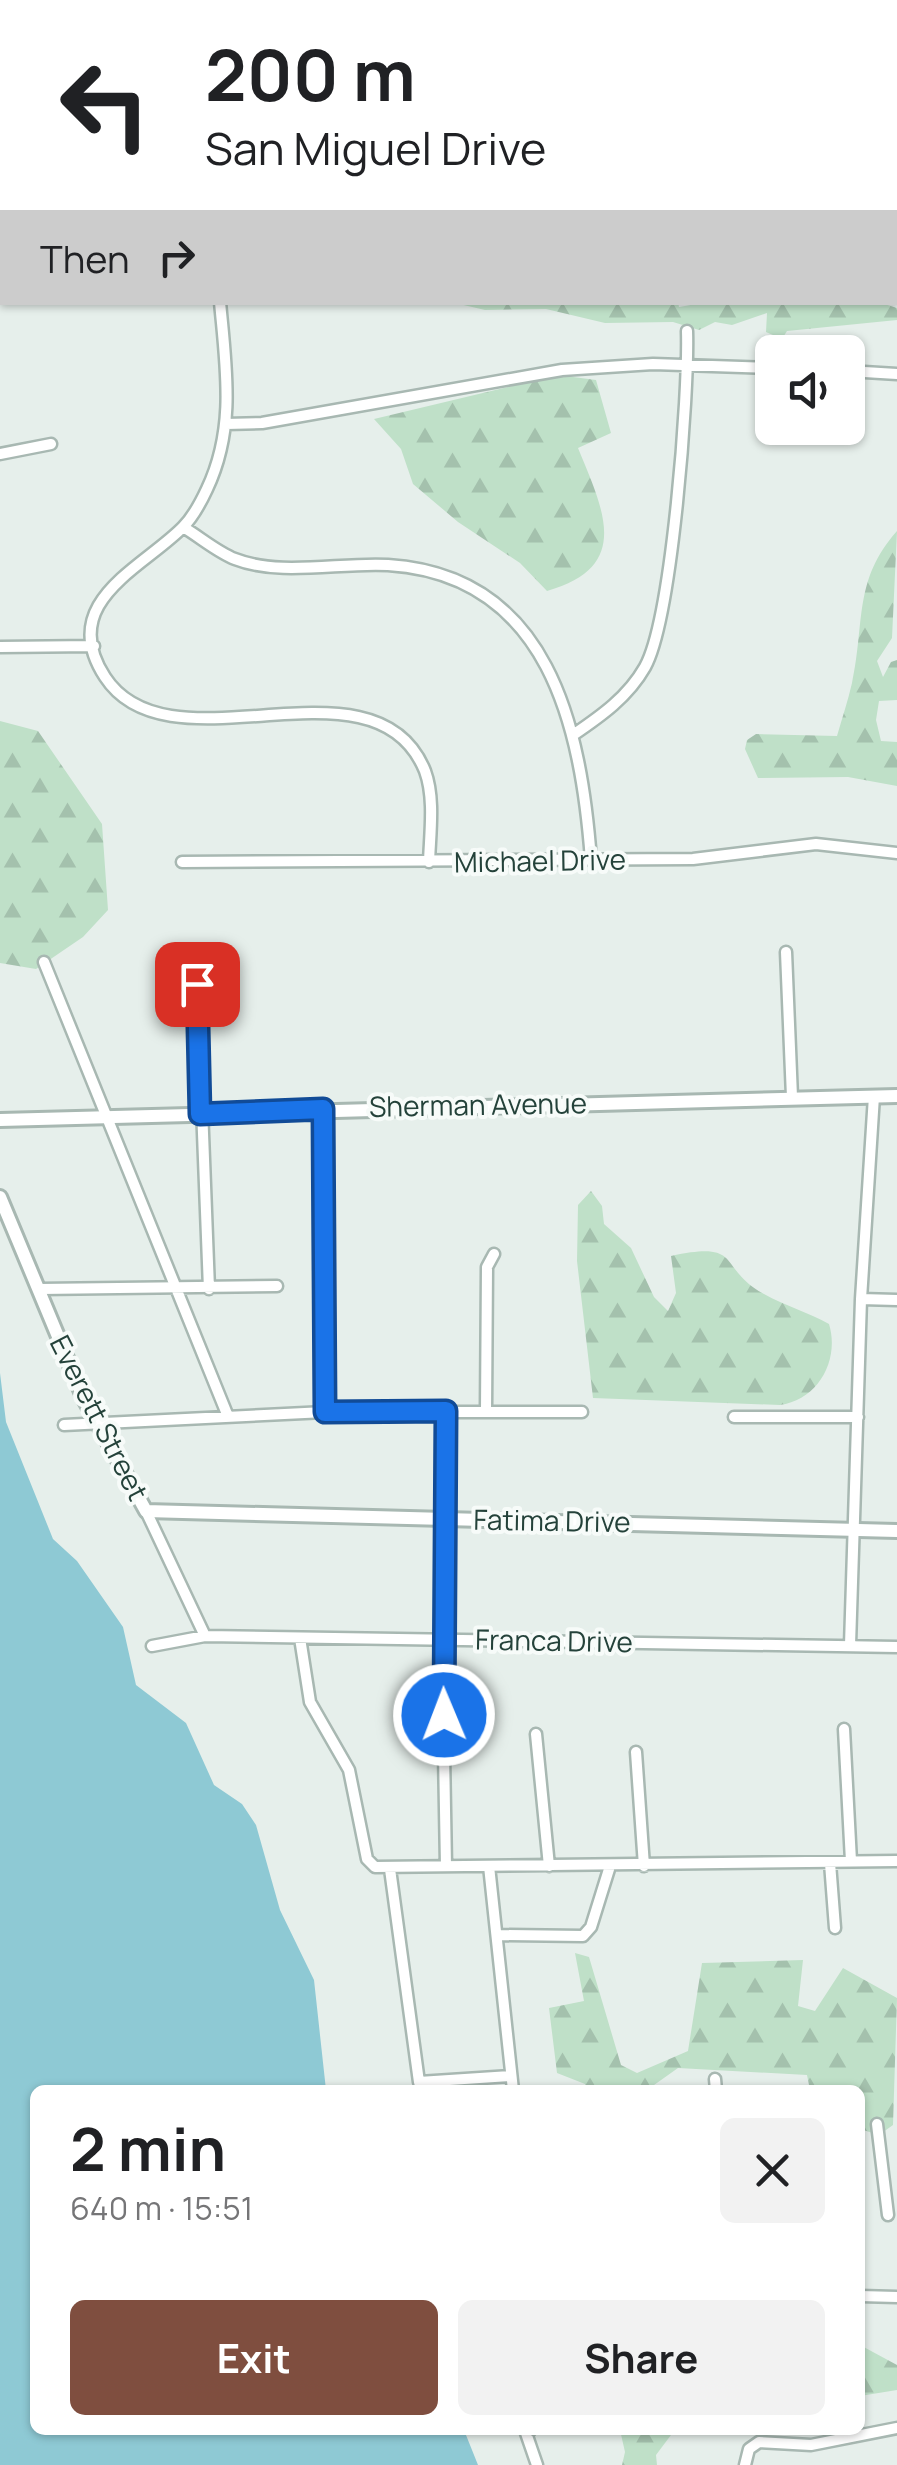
<!DOCTYPE html>
<html lang="en">
<head>
<meta charset="utf-8">
<style>
	body { margin:0; font-family:Manrope,sans-serif; background:#f2f2f2; color:#202124; height:100vh; display:flex; flex-direction:column; font-size:38px; white-space:nowrap }
	* { box-sizing:border-box; margin:0 }
	p { font-size:32px; color:#757577 }
	.icon { flex:none; width:55px; height:55px; fill:none; stroke:currentColor; stroke-width:2; stroke-linecap:round; stroke-linejoin:round }
	.map { position:relative; flex:1; overflow:hidden }
	.sheet { position:absolute; left:30px; top:2085px; width:835px; height:350px; display:flex; flex-direction:column; background:#fff; border-radius:15px; box-shadow:0 2px 8px #0004 }
	.sheet>* { flex:none }
	.hud { position:absolute; left:0px; top:0px; width:898px; height:305px; box-shadow:0 2px 8px #0004; background:#fff; color:#202124; overflow:hidden }
	.tools { position:absolute; left:755px; top:335px; display:grid; gap:20px }
	.tools a { display:grid; place-items:center; width:110px; height:110px; border-radius:15px; background:#fff; box-shadow:0 2px 8px #0004; font-size:50px }
	.pin { position:absolute; display:grid; place-items:center; width:85px; height:85px; color:#fff; margin:-42px; border-radius:20px; box-shadow:0 5px 15px #0006 }
	.me { position:absolute; width:110px; margin:-55px; rotate:359deg; stroke-linejoin:round; filter:drop-shadow(0 0 8px #0008) }
	.turn { display:flex; align-items:center; gap:35px; height:210px; padding:0 40px; font-size:45px }
	.turn .icon { width:130px; height:130px; stroke-width:2.5 }
	.turn b { display:block; font-size:70px; line-height:85px }
	.then { display:flex; align-items:center; height:95px; padding:0 40px; background:#0003; gap:20px; font-size:38px }
	.round { display:grid; place-items:center; flex:none; width:105px; height:105px; border-radius:15px; background:#f2f2f2 }
	.summary { display:flex; align-items:center; justify-content:space-between; height:170px; padding:0 40px }
	h1 { font-size:60px; font-weight:700; line-height:75px }
	.button { display:flex; gap:20px; margin-top:auto; padding:20px 40px }
	.button a { flex:1; height:115px; border-radius:15px; background:#7f4e3f; color:#fff; font-size:40px; font-weight:700; line-height:115px; text-align:center }
	.button a+a { background:#f2f2f2; color:#202124 }
	.map>svg:first-child { display:block }
	.forest { fill:url(#forest-firs) }
	.water { fill:#8ec9d4 }
	.lines { fill:none; stroke-linecap:round; stroke-linejoin:round }
	.minor-casing { stroke:#a8b8b2; stroke-width:15 }
	.tertiary-casing { stroke:#a8b8b2; stroke-width:18 }
	.minor { stroke:#fff; stroke-width:10 }
	.tertiary { stroke:#fff; stroke-width:12 }
	.route-casing { stroke:#114b97; stroke-width:25 }
	.route { stroke:#1a73e8; stroke-width:18 }
	.labels { text-anchor:middle; stroke-width:8; stroke-linejoin:round; paint-order:stroke }
	.street-label { font-size:28px; fill:#24423a; stroke:#f7fbf9 }
</style>
</head>
<body>
<div class="map">
<svg width="897" height="2465" viewBox="0 0 897 2465">
	<defs>
		<pattern id="forest-firs" width="22" height="20" patternUnits="userSpaceOnUse" patternTransform="scale(2.5)"><rect width="22" height="20" fill="#bfe0c8"/><path d="M5 1l3.5 6h-7zM16 11l3.5 6h-7z" fill="#a4c1ad"/></pattern>
	</defs>
	<rect width="100%" height="100%" fill="#e6efeb"/>
	<path class="forest" d="M678,302l1,5 29,-5h170l19,6v12l-110,11 -5,8 -16,-7 1,-19 -35,12 -17,-3 -16,8 -26,-8 -68,1 -59,-14 -61,1 -30,-7z
		M558,375l38,5 15,53 -33,15c26,63 54,119 -31,143l-27,-28 -62,-41 -45,-38 -12,-35 -27,-30z
		M897,531l-5,107 -15,23 6,16 8,-15 6,-2v40l-18,1 -3,19 5,21 16,1v44l-49,-9 -90,1 -13,-29 2,-9 9,-6 81,2c5,-18 11,-35 15,-53 13,-59 1,-103 45,-152z
		M0,721l38,10 64,93 6,86 -25,27 -47,32 -36,-6z
		M591,1191l11,15 2,18 27,24 23,49 14,14 8,-18 -5,-37c74,-16 45,12 93,38 21,12 44,18 65,30 11,36 -11,76 -49,81l-187,-7 -16,-137 1,-56z
		M575,1953l14,4 32,108 16,8 51,-22 14,-88 101,-3 -5,46 17,5 28,-43 54,30 -4,127 -14,10 -19,-6v-39h-50l-3,-15 -129,-7 -31,22h-61l-1,-6 -28,-11 -8,-65 35,-7z
		M860,2345l37,20v25l-37,6z
		M620,2430h98l-47,5 -15,20 1,10h-35l3,-13z"/>
	<path class="water" d="M0,1373l6,49 47,117 24,22 46,66 13,58 50,38 28,62 28,19 14,21 24,85 34,70 12,110h-291v340h429l14,35h-478z"/>
	<g class="lines">
		<g class="minor-casing">
			<path id="minor" d="M285,0v2
				M0,113h2
				M0,295h2
				M220,302c6,66 16,126 -13,187 -6,13 -14,28 -24,38 -40,41 -127,75 -78,150 65,100 270,-30 320,94 10,27 5,62 4,91
				M848,371l49,3
				M226,424l36,-1 300,-53 91,-6 119,4
				M0,454l51,-10
				M183,527c17,10 34,25 52,32 46,18 105,3 153,6 161,10 193,162 203,295
				M0,647l94,-1
				M573,735c28,-19 55,-38 72,-68 27,-49 44,-274 42,-336
				M182,862l511,-3 123,-15 81,9
				M196,952l13,337
				M786,952l6,145
				M44,962l183,452
				M323,1109l2,303
				M40,1289l237,-3
				M861,1299l36,1
				M446,1411l-4,229 4,226
				M486,1411l1,-144 7,-13
				M734,1417h124
				M64,1425l261,-13h257
				M146,1511l59,125
				M300,1638l10,64 39,68 18,89 8,8 522,-6
				M850,1645l11,-346 13,-203
				M152,1646l53,-10 692,11
				M844,1729l7,132
				M536,1734l13,132
				M636,1752l8,114
				M830,1863l5,65
				M489,1866l24,224
				M390,1869l29,213 92,-6
				M498,1935l85,1 8,-9 19,-61
				M715,2079l1,11
				M877,2124l11,91
				M860,2296l37,1
				M531,2430l-5,3 11,32
				M745,2465l4,-16 10,-7 52,3 86,-17"/>
		</g>
		<g class="tertiary-casing">
			<path id="tertiary" d="M0,1120l897,-24
				M0,1197l84,202 62,112 751,20"/>
		</g>
		<use href="#minor" class="minor"/>
		<use href="#tertiary" class="tertiary"/>
	</g>
	<g class="lines">
		<g class="route-casing">
			<path id="route" d="M197,984l3,130 123,-5 2,303 121,-1 -2,304"/>
		</g>
		<use href="#route" class="route"/>
	</g>
	<g class="labels">
		<g class="street-label">
			<text transform="translate(540 861) rotate(-1)" y="10">Michael Drive</text>
			<text transform="translate(478 1105) rotate(-1)" y="10">Sherman Avenue</text>
			<text transform="translate(99 1418) rotate(63)" y="10">Everett Street</text>
			<text transform="translate(552 1521) rotate(1)" y="10">Fatima Drive</text>
			<text transform="translate(554 1641) rotate(1)" y="10">Franca Drive</text>
		</g>
	</g>
</svg>
<div class="tools">
<a><svg class="icon" aria-label="sound" viewBox="0 0 24 24"><path d="M4 9h4l5-4v14l-5-4H4zM17 9q2 3 0 6"/></svg></a>
</div>
<div class="pin" style="left:197px;top:984px;background:#d93025"><svg class="icon" aria-label="arrive" viewBox="0 0 24 24"><path d="M6 21V4h12l-3 4 3 4H6"/></svg></div>
<svg class="me" style="left:444px;top:1715px" viewBox="-20 -20 40 40"><circle r="17" fill="#1a73e8" stroke="#fff" stroke-width="3"/><path d="M0-11L8 9 0 5-8 9z" fill="#fff"/></svg>
<div class="hud">
<div class="turn"><svg class="icon" aria-label="left" viewBox="0 0 24 24"><path d="M17 20v-9H6M10 6l-5 5 5 5"/></svg><div><b>200 m</b>San Miguel Drive</div></div>
<div class="then">Then<svg class="icon" aria-label="right" viewBox="0 0 24 24"><path d="M7 20v-9h11M14 6l5 5-5 5"/></svg></div>
</div>
<section class="sheet">
<div class="summary"><div><h1>2 min</h1><p>640 m · 15:51</p></div><a class="round"><svg class="icon" aria-label="close" viewBox="0 0 24 24"><path d="M6 6l12 12M18 6L6 18"/></svg></a></div>
<div class="button"><a>Exit</a><a>Share</a></div>
</section>
</div>
</body>
</html>
